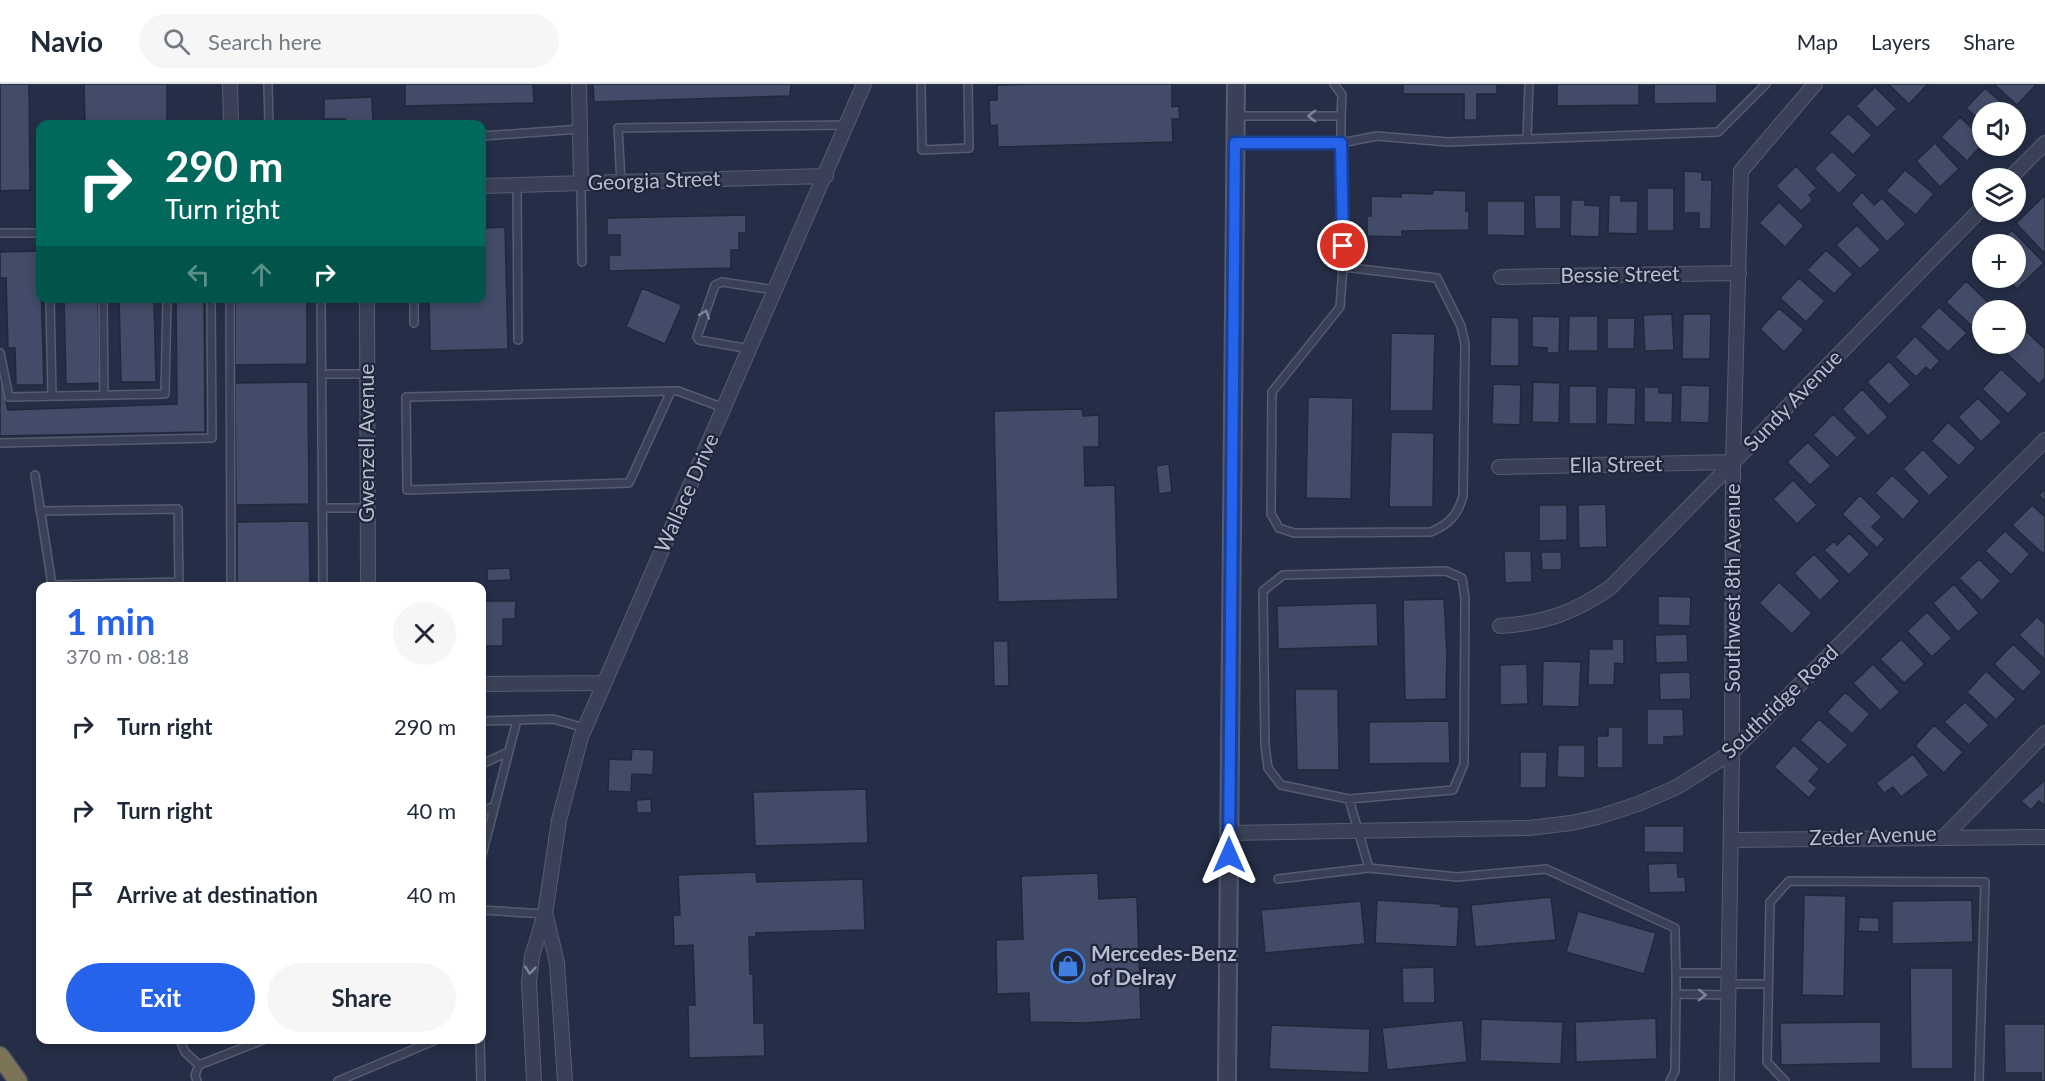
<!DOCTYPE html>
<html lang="en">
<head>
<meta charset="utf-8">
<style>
	body { margin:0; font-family:Lato,sans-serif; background:#f6f6f7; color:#1f2937; height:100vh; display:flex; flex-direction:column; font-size:22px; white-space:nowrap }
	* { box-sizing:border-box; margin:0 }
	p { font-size:20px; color:#747a83 }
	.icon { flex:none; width:33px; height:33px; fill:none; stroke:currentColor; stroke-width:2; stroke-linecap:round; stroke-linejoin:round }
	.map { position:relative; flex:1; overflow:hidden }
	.drawer { position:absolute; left:36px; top:498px; width:450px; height:462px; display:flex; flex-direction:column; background:#fff; border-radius:12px; box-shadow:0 3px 9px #0003 }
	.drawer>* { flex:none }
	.top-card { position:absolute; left:36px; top:36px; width:450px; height:183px; border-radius:12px; box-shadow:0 3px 9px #0003; background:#00695c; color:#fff; overflow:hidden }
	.tools { position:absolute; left:1972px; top:18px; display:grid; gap:12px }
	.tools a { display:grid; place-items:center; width:54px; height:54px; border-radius:50%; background:#fff; box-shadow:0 3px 9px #0003; font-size:30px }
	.pin { position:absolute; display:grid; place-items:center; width:51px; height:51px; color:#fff; margin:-26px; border:3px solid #fff; border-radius:50%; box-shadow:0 2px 6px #0007 }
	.me { position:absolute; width:66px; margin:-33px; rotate:0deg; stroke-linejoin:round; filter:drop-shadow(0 0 4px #0008) }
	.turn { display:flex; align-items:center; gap:21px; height:126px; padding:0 30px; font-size:27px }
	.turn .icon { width:78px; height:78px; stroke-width:2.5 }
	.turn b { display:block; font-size:42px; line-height:51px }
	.lanes { display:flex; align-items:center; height:57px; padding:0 30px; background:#0003; justify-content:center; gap:30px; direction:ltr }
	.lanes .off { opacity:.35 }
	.round { display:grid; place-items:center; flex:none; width:63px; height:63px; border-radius:32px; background:#f6f6f7 }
	.overview { display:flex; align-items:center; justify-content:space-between; height:102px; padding:0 30px }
	h1 { font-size:36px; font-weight:700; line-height:45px; color:#2563eb }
	.button { display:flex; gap:12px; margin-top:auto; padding:12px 30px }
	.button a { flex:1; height:69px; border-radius:36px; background:#2563eb; color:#fff; font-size:24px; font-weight:700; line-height:69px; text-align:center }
	.button a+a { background:#f6f6f7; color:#1f2937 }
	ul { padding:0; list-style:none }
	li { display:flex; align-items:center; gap:18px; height:84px; padding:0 30px }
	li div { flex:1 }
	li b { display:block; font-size:22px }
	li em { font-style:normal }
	header { display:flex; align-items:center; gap:36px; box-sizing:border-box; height:84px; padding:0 30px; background:#fff; border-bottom:2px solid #e0e1e3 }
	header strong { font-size:28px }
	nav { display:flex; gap:33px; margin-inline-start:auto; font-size:21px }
	.search { width:420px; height:54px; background:#f6f6f7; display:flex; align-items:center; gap:15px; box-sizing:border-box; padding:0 21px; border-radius:33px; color:#747a83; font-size:22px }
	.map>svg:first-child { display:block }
	.building { fill:#424b67; stroke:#21283d; stroke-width:1.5 }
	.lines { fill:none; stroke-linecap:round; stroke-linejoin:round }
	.service-casing { stroke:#565c70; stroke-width:10 }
	.minor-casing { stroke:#565c70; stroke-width:16 }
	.tertiary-casing { stroke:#565c70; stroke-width:20 }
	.motorway-casing { stroke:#42495d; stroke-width:21 }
	.service { stroke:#3a4156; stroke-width:7 }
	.minor { stroke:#3a4156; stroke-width:14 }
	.tertiary { stroke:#3a4156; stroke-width:16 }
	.motorway { stroke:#7c7457; stroke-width:18 }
	.oneway { stroke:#7f8599 }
	.route-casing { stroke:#184099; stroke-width:15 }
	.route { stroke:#2563eb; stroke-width:10 }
	.labels { text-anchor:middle; stroke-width:4.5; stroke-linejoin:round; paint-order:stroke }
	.street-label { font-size:21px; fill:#b8bdcf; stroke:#1f263b }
	.poi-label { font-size:21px; font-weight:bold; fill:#b8bdcf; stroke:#1f263b; text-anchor:start }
</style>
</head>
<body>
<header>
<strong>Navio</strong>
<div class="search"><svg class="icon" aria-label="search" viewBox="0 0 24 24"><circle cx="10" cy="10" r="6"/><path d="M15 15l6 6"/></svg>Search here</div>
<nav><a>Map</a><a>Layers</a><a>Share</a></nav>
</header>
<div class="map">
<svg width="2045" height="997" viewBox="0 0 2045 997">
	<rect width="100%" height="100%" fill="#252e46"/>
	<path class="building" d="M0,0h29l1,106 -30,1z
		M84,0h83v40h-82z
		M405,0h128l1,19 -129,3z
		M593,0h198l-1,12 -196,6z
		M1041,0h131v23l7,-1 1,13h-8l1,23 -175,5 -1,-22 -7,1 -1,-26h8v-15z
		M1403,0h94v10h-20v26h-13v-26h-61z
		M1557,0h82v21l-82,1z
		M1654,0h63v19l-63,1z
		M1888,0h40l-19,20z
		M1994,0h40l2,1 -19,20z
		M1875,3l22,22 -20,19 -21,-22z
		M1985,4l27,24h-29v11l-17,-15z
		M372,13l1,27h-27l-1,-5h-21v-20z
		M1848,29l24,22 -19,20 -24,-22z
		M1960,33l23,22v5l-16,17 -26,-24z
		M1935,59l24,26 -19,18 -24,-26z
		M1832,67l25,24 -18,19 -25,-25z
		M1796,82l21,22 -8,7 4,5 -12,11 -25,-25z
		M1905,86l29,24 -18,21 -30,-24z
		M1684,87l18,1v8h10l-1,49h-12v-16h-15z
		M1647,104h27v43h-27z
		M1433,106l33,1v20h3v19l-67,1v6l-35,-1v-20h4v-20l30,1v-4l31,1z
		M1862,108l12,13 8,-7 24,26 -19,18 -36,-38z
		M1534,111h27v34h-26z
		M1609,111h12v6h17l-1,33 -29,-1z
		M2044,112l1,1v57l-29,-31z
		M1571,116h14v5l15,1 -1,31 -29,-1z
		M1487,117h38v35l-38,-1z
		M1779,118l25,24 -19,21 -26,-24z
		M746,131v18h-7v17h-8v18l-122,3v-16h11v-20h-13v-17z
		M1857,141l24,25 -21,19 -24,-24z
		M505,143l3,122 -78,2 -1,-53h53v-70z
		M2012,146l32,33 -27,26 -12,-11h11v-34h-19z
		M1826,166l27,24 -19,20 -27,-24z
		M40,167l4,134h-28l-1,-37h-7l-2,-70h-6v-26z
		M1799,194l26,23 -19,21 -26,-24z
		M1966,197l24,23 -19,21 -25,-23z
		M642,204l40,17 -17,39 -39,-17z
		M64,214h34l2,85 -34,1z
		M119,214h35l2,84h-35z
		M176,214h28l1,134 -205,4v-63l8,37 169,-6z
		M235,214h72v66l-72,1z
		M1939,223l28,26 -19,19 -28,-25z
		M1779,224l25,22 -20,22 -24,-23z
		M1672,230l2,36 -29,1 -2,-36z
		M1683,230h28l-1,45h-28z
		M1532,232l28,1 -1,36h-12v-5l-15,-1z
		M1569,232h29v35h-30z
		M1491,233l28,1v48h-29z
		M1607,234h28l-1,31h-27z
		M2026,247l19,18v29l-6,6 -34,-32z
		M1391,249l44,1 -2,77h-43z
		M1915,252l25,25 -10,10 -4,-4 -10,10 -21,-20z
		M1889,277l22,24 -22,20 -22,-23z
		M2001,285l27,25 -20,20 -26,-25z
		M308,298l1,122 -73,1 -1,-122z
		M1533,298l27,1 -1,40 -27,-1z
		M1493,300l28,1 -1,40 -28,-1z
		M1681,301l29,1 -1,37 -29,-1z
		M1569,302h28v38h-28z
		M1607,303l29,1 -1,37 -29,-1z
		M1644,303h15v6h14l-1,30 -28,-1z
		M1862,305l26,28 -20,19 -26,-27z
		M1308,313l45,1 -2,101 -45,-1z
		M1978,314l24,24 -21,20 -23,-25z
		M1082,325l1,7 16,-1v32h-15l1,39 30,-1 3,114 -120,3 -4,-191z
		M1833,330l24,24 -20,20 -24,-23z
		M1948,338l28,26 -17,18 -28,-25z
		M1391,348l43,1 -1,74h-44z
		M1808,358l23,24 -21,19 -23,-23z
		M1923,365l26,28 -20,19 -26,-27z
		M1169,380l3,28 -13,2 -3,-28z
		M1892,391l28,26 -17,19 -28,-27z
		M1793,396l24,25 -20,19 -24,-25z
		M2045,405v13l-6,-7z
		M1860,411l22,22 -10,10 13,12 -8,9 -35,-34z
		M1606,420l1,43 -28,1 -1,-43z
		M1539,421h28v35l-28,1z
		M2032,421l13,12v35l-2,2 -31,-29z
		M309,437l1,65h-73v-64z
		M2005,447l25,23 -19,21 -26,-24z
		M1849,449l21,21 -21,21 -25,-25 10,-9 3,4z
		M1504,467h27l1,31 -27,1z
		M1541,468h20l1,18h-20z
		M1814,470l26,27 -20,20 -26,-28z
		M1979,475l22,22 -19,20 -23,-23z
		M510,484l1,12 -24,1v-12z
		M1779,498l33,31 -20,21 -33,-31z
		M1954,500l25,29 -21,19 -25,-29z
		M1658,512l33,1 -1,29 -32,-1z
		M1444,515l3,54 -1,46 -41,1 -2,-100z
		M482,517h34l-1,18h-12v27h-21z
		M1377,519l1,43 -100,3 -1,-43z
		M1927,528l25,26 -20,19 -25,-26z
		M2037,533l8,7v36l-26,-25z
		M1687,550l1,28 -32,1 -1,-28z
		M1612,555h12v25l-9,-1 -1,22h-26l1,-36h23z
		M1901,555l24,25 -21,19 -24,-24z
		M993,557h15l1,45h-15z
		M2013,560l29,28 -19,20 -29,-28z
		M1543,577l38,1 -2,45 -37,-1z
		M1527,580l1,40 -28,1v-40z
		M1873,580l27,28 -20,19 -27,-28z
		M1986,587l30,28 -20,21 -29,-28z
		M1690,588l1,27 -31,1 -1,-27z
		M1295,605h43l1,81h-42z
		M1845,608l25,22 -18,20 -25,-22z
		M1965,618l24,23 -20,20 -25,-23z
		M1647,625h36l1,27 -20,1v8h-17z
		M1819,635l29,26 -20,20 -28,-25z
		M1449,637l1,42 -81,1v-42z
		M1934,641l29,27 -19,21 -29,-27z
		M1608,643h15v41h-26v-32h11z
		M1558,661h27v33l-28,-1z
		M1794,661l26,24 -11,12 8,7 -8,10 -35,-31z
		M632,665l22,1 -1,25 -21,-1 -1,18 -23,-1 1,-32 22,1z
		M1520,668h27l-1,36h-26z
		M1913,670l16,21 -28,22 -8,-10 -9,6 -8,-10z
		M2045,696v26l-6,-5 -8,9 -10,-9z
		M866,705l2,54 -113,3 -2,-54z
		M651,715l1,14h-15l-1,-13z
		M1644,742h40v27l-40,-1z
		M1677,779l1,14h7l1,15 -37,1 -1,-29z
		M756,788l1,10 106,-3 2,51 -109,3v4h-7l1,37h3l1,49h10l1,33 -76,2 -1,-53h7l-2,-60 -19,1 -1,-31h7l-2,-40z
		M1098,789l1,26 38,-2 4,122 -56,4 -55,-1 -1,-29 -32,1 -1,-54 27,-1 -2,-63z
		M1804,811l42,1 -2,100 -42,-1z
		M1551,813l5,43 -81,7 -4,-42z
		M1377,816l65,4 -1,2 18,1 -2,40 -82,-4z
		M1972,816l1,42 -81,2v-43z
		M1361,817l4,43 -100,9 -4,-43z
		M1578,827l78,22 -12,41 -78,-22z
		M1859,833l20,1v14l-21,-1z
		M1434,883l1,36h-32l-1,-35z
		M1910,884h43v101h-42z
		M1656,934l1,41 -81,3 -1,-40z
		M1481,935l82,3 -2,42 -81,-3z
		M2043,935h2v62h-4v-8h-36l-1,-49h39z
		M1463,936l4,42 -80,8 -5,-42z
		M1881,938v41l-100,2 -1,-42z
		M1271,941l99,4 -1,44 -100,-4z"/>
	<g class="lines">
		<g class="service-casing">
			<path id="service" d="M268,0l1,40
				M921,0l1,66 47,-2 -1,-64
				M1334,0l8,11 -1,21
				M482,52l98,-7
				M1527,54l2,-54
				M1235,59h106v-27h-106
				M621,98l-3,-54 229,-3
				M581,99l1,79
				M517,101l1,155
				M0,149h40
				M1343,183l94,11 24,48 4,18 -2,152c-5,19 -14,28 -32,36l-137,1 -15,-5 -8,-14 1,-122 68,-85 3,-40 -2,-124 36,-7 71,6 270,-10 48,-48
				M50,214l2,98
				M103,214l1,97
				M230,214l1,288
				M321,214l2,288
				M414,214v25
				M750,265l-51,-9 -2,-3 18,-52 7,-3 53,8
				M0,269l9,44 156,-3 2,-96
				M322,290h45
				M671,307l-42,92 -222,7 -1,-93 265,-6h7l46,17
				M0,359l212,-5 -1,-140
				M35,391l17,110 126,-3
				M322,424h46
				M40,427l138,-2 1,77
				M1446,487l16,7 3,20 -1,166 -11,26 -104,9 -68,-14 -13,-17 -3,-23 -2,-154 20,-16z
				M482,637l71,-2 32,9
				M482,680l26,-12
				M1349,715l20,69
				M482,728l12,-6
				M482,771l35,-135
				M1278,795l91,-11 88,9 89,-8 129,59 1,45
				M482,826l63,4
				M1729,900h38
				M1728,911l-52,-1v-21h53
				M180,956l5,12 14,13
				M480,956l1,41
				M197,997l-2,-6 4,-10 64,-25
				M338,997l98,-41
				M1670,997l5,-10 1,-77
				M1785,997l-18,-19 3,-160 19,-21 196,1 -6,199"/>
		</g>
		<g class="minor-casing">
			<path id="minor" d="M230,0l1,40
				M579,0l2,99
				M2010,94l35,-35
				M482,102l344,-10
				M1501,193l238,-4
				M367,214l1,288
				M1499,383l234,-5
				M1500,542c45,-3 74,-13 111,-39l372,-380
				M482,600l122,-1
				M1229,749l300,-5 42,-5 27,-6 40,-13 39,-17 55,-35 313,-312
				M1943,754l102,-1
				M1731,756l212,-2 102,-105
				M546,832l11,47 8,118
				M534,997l-5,-99 3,-26 13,-42 14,-94 22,-83 283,-653
				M1727,997l5,-329 1,-290 8,-291 74,-87"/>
		</g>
		<g class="tertiary-casing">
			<path id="tertiary" d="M1227,997l9,-997"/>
		</g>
		<g class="motorway-casing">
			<path id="motorway" d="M0,972l18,25"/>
		</g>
		<use href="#service" class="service"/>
		<use href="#minor" class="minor"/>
		<use href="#tertiary" class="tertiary"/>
		<use href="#motorway" class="motorway"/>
	</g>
	<defs><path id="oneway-chevron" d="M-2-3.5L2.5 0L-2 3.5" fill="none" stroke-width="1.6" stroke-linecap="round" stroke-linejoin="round" transform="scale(1.5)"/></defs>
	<g class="oneway">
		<use href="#oneway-chevron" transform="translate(1312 32) rotate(-180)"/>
		<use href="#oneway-chevron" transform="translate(705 230) rotate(-69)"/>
		<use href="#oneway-chevron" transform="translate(530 886) rotate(96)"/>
		<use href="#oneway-chevron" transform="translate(1702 911) rotate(1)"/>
	</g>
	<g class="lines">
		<g class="route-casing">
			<path id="route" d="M1229,771l6,-712h106l2,103"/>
		</g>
		<use href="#route" class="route"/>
	</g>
	<defs>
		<g id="shop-ring" transform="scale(1.725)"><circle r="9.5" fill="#1f263b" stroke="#3f7fe0" stroke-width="1.5"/><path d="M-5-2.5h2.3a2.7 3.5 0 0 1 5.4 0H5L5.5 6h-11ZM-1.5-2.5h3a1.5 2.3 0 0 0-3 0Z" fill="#3f7fe0"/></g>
	</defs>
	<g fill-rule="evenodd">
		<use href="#shop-ring" x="1068" y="882"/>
	</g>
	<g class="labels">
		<g class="street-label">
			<text transform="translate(654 97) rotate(-2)" y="7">Georgia Street</text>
			<text transform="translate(1620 191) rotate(-1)" y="7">Bessie Street</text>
			<text transform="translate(1793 317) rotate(-46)" y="7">Sundy Avenue</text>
			<text transform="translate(367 359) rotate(-90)" y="7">Gwenzell Avenue</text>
			<text transform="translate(1616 381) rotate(-1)" y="7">Ella Street</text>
			<text transform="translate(687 409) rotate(-66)" y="7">Wallace Drive</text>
			<text transform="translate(1733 504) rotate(-90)" y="7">Southwest 8th Avenue</text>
			<text transform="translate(1780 618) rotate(-44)" y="7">Southridge Road</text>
			<text transform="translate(1873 752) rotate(-2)" y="7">Zeder Avenue</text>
		</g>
		<g class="poi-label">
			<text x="1091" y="877">Mercedes-Benz<tspan x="1091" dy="24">of Delray</tspan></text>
		</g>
	</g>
</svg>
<div class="tools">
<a><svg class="icon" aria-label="sound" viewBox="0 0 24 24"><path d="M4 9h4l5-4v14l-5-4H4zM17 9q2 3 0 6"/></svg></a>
<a><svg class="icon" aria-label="layers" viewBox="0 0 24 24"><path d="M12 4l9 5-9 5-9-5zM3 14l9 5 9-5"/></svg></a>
<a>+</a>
<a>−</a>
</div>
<div class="pin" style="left:1343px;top:162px;background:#d93025"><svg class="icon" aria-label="arrive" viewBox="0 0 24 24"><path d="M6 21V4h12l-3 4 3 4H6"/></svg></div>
<svg class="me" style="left:1229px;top:771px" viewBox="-20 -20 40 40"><path d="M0-17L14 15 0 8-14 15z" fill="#2563eb" stroke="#fff" stroke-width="4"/></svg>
<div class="top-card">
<div class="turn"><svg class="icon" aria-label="right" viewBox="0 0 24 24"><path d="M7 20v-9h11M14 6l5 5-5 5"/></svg><div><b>290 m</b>Turn right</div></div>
<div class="lanes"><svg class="icon off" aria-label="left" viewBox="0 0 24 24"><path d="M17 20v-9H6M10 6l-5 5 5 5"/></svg><svg class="icon off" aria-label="ahead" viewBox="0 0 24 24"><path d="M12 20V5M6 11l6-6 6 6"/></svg><svg class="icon" aria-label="right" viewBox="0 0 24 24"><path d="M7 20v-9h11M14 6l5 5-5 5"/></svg></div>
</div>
<section class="drawer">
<div class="overview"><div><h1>1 min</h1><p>370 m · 08:18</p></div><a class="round"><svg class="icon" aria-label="close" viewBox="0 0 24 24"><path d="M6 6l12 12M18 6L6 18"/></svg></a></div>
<ul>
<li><svg class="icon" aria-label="right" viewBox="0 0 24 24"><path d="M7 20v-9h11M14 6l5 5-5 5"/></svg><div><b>Turn right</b></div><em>290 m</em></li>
<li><svg class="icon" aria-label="right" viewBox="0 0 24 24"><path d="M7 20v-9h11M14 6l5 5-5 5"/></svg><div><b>Turn right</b></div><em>40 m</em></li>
<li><svg class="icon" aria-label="arrive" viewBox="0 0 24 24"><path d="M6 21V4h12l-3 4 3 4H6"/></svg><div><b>Arrive at destination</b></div><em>40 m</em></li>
</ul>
<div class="button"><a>Exit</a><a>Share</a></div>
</section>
</div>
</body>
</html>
